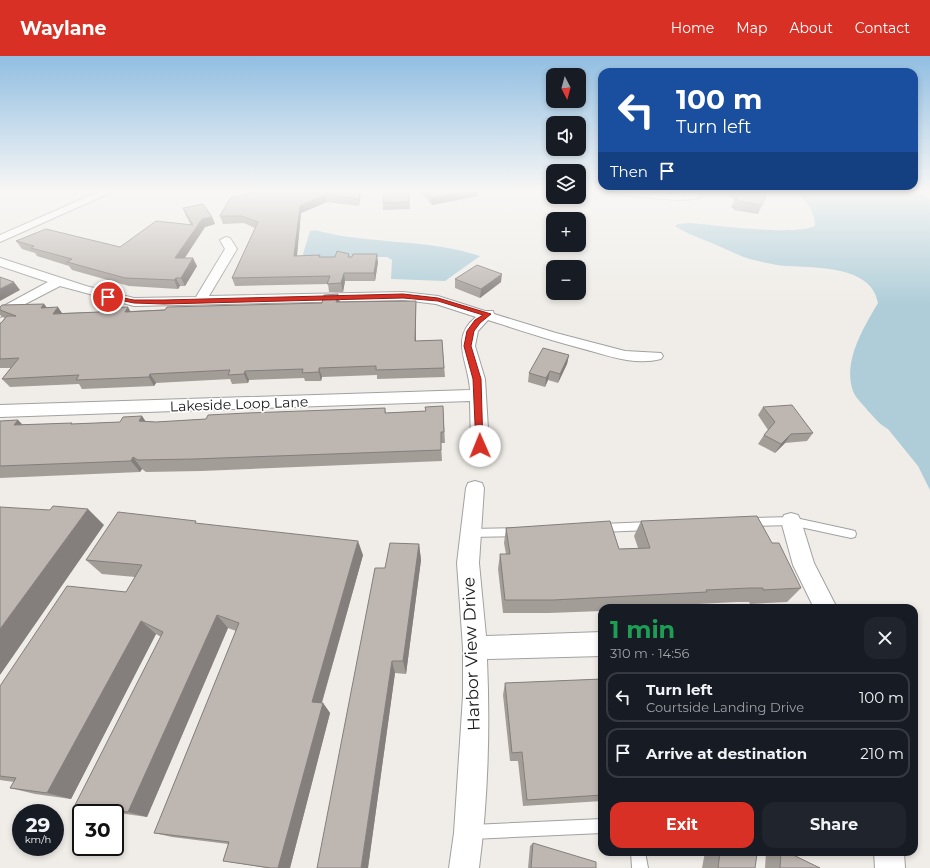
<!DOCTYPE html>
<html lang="en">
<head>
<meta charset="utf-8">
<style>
	body { margin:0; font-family:Montserrat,sans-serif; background:#20242c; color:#f1f3f6; height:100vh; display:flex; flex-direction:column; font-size:15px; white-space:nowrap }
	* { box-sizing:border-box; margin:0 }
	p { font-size:13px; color:#9ea1a6 }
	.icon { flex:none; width:22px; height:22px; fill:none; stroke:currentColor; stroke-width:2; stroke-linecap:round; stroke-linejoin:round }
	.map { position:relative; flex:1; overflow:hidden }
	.drawer { position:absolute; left:598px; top:548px; width:320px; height:252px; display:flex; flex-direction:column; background:#171b24; border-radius:12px; box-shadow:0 2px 6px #0003 }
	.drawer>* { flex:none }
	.top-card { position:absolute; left:598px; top:12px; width:320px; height:122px; border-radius:12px; box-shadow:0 2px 6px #0003; background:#1a4fa0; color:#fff; overflow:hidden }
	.needle { width:26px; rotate:174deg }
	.controls { position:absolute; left:546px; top:12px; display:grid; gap:8px }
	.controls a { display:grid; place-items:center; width:40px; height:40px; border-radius:8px; background:#171b24; box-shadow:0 2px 6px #0003; font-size:20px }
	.speed { position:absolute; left:12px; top:748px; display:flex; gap:8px; font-size:20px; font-weight:700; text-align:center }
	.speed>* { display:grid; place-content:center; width:52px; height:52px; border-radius:50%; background:#171b24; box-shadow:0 2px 6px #0003; line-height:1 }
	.speed small { font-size:10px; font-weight:400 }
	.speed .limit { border:2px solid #111; border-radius:6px; background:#fff; color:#111 }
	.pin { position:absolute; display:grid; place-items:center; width:34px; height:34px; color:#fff; margin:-17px; border:2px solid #fff; border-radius:50%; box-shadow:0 1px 4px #0007 }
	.me { position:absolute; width:44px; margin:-22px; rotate:359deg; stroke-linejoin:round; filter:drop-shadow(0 0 3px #0008) }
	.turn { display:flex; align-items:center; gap:14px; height:84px; padding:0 12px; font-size:18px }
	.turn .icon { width:52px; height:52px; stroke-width:2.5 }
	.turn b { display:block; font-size:28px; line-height:34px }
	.then { display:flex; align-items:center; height:38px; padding:0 12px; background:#0003; gap:8px; font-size:15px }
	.round { display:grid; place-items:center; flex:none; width:42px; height:42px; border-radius:12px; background:#20242c }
	.headline { display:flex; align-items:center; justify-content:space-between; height:68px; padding:0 12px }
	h1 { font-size:24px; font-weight:700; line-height:30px; color:#1e9e55 }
	.action { display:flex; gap:8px; margin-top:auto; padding:8px 12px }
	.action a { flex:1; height:46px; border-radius:12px; background:#d93025; color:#fff; font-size:16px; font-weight:700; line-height:46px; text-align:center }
	.action a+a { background:#20242c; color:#f1f3f6 }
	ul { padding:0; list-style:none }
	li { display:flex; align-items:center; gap:12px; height:50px; margin:0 8px 6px; padding:0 4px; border:2px solid #363941; border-radius:12px }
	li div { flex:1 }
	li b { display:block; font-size:15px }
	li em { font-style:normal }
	header { display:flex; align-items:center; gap:24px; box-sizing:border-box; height:56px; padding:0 20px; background:#d93025; color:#fff }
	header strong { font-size:19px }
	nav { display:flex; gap:22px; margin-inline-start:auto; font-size:14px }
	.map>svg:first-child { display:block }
	.water { fill:#aecdd8 }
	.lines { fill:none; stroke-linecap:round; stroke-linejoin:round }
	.lane-casing { stroke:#a1a1a1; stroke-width:2 }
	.street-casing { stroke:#a1a1a1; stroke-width:2 }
	.lane { fill:#fff; fill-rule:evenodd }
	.street { fill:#fff; fill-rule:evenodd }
	.wall { fill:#a39d98 }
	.shaded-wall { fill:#847f7c }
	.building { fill:#bdb6b1; stroke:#847f7c }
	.route { fill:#d93025; stroke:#8d1f18 }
	.labels { text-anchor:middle; stroke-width:3.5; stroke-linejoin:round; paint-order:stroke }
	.street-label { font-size:14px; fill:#202020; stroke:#fff }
	.near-street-label { font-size:17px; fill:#202020; stroke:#fff }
</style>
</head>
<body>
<header>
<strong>Waylane</strong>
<nav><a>Home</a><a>Map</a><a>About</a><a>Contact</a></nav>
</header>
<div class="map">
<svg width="930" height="812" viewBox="0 0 930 812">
	<rect width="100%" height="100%" fill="#f0ede8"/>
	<path class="water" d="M795,136h121l14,8v290l-12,-24 -30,-37c-8,-4 -13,-11 -20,-18 -5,-7 -14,-14 -16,-23 -8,-29 12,-61 26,-85 -6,-38 -64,-35 -92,-37 -11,-1 -24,-4 -36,-7 -13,-4 -24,-10 -36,-15 -14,-6 -27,-10 -39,-18l3,-2 11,-1c29,2 102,13 126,3 0,-15 -9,-25 -20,-34z
		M315,174c54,15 111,8 165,26l-35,25 -54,-2 1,-19 -5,-3h-83l-1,-3 7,-23z"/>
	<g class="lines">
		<g class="lane-casing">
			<path id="lane" d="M791,461l60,13 4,1 1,3 -1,3 -4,1 -60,-13 -41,1 -4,-1 -1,-3 1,-3 4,-1z
				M649,466l4,1 1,3 -1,3 -4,1 -47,2 -4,-1 -1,-3 1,-3 4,-1z
				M517,472l4,1 1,3 -1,3 -4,1 -47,1 -4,-1 -1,-3 1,-3 4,-1z
				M602,763v14l-130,6 -5,-2 -2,-5 2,-5 5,-2z
				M631,796h14l3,16h-16z"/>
		</g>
		<g class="street-casing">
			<path id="street" d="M98,136h14l-112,50v-7z
				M619,136l51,2 28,-2 4,3c-9,10 -64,1 -78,0z
				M226,181l4,1 7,11 -28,47 194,-4 35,4 47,15h8l1,3 62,19 69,18 36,2 2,3 -2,3c-27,7 -55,-4 -81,-11 -31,-8 -61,-18 -92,-28l-10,11 -3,15 10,33 4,67 -3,5 -6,1 -6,-1 -3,-5 -1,-45 -470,16v-12l470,-15c-1,-27 -21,-52 6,-73l-40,-13 -33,-4 -269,6 -74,-20 -60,31v-9l48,-26 -48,-16v-8l86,28 48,12 62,-1 29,-48 -5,-9z
				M475,425l7,2 2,5 -5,75 7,73 116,-4v24l-115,3c3,69 1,141 -8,209h-30l5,-35 9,-137v-48l-6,-85 9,-75 2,-5z
				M791,457l7,2 3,6 13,42 23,45h-23l-21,-43 -12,-44 3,-6z
				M874,796h30l1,16h-30z"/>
		</g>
		<use href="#lane" class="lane"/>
		<use href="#street" class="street"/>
	</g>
	<path class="wall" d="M243,136h117l-1,14 -32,-4 -26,11 -4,43 23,1h15l14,-3v3l29,5 -3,19h-30l-2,11h-14l-1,-8 -93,2 -3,-8 23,-50 -11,-5 -21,1 -3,-8 29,-23z
		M409,136l1,17 -27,1v-7z
		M420,136h58v4l-46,9z
		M724,136h40l3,2 -9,20 -25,-4 1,-2h-3l3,-8z
		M183,152l29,9 3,7 -10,3 -21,31 13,8 -12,20h-5l-2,3 -49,-3 -57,-16 -3,-4 -32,-10 -2,-3 -13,-4 -6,-8 104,6 71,-22 -5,-9z
		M455,223l46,3 -21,16 -25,-10z
		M416,245v40l26,-1 3,37 -68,2v-4l-55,2 -1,4h-16l-1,-3 -55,2 -1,3 -16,1 -2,-5 -74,4 -2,3 -72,3 -3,-5 -69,3 -8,-8 9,-11h-11v-45h1l4,-5 -3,-1 -2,-2v-8l44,-3 3,4 15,5 69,-2 209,-9z
		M569,299l-2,9 -9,19 -10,-3 -3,7 -17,-5 1,-9z
		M443,350l2,37h-4l1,18 -241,10 -55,1 -4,-3 -2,3 -140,6v-57l18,-1 5,5 49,-2 1,1 47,-2 22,-6 3,5 11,1 50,-3 179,-11 1,5 40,-2z
		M763,351l50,26 -6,8 -22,2 -10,10 -17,-9 6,-9 4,-5 -10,-15z
		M641,465l131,22 29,45 -14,14 -37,2 -1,-2h-12l-39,2 -2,2 -37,2h-57v3l-53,2h-46l-5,-44 2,-15h6l-2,-11 2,-15 113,21 19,-1 -4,-12z
		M199,468l164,31 -41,148h1l7,10 -40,155h-23l-44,-7 5,-17 -56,-7 -18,-4 82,-202 -8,-3 -81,189 -50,-7 -22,-5 86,-168 -5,-3 -85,165 -36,-5 -25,-6 4,-6 -14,-2v-94l126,-94 9,-15 -33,-3 -16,-14z
		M419,488l2,16 -15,114 -11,-1 -27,195 17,-300z
		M602,623v122l-79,5 -5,-45h-8l-7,-66 2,-12z
		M533,787l63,25h-68l2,-22z
		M705,796h47l3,16h-53z
		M766,796h21l33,16h-55z"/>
	<path class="shaded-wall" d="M359,136h1l1,2 -2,12 -1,-7z
		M461,136h17v4l-46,9v-7z
		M326,138l1,8 -26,11 -5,51 -2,-8 6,-50z
		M212,161l3,7 -10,3 -26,40 -4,-9 27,-39z
		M377,198l1,8 -3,19 -1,-8z
		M193,202l4,8 -12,20 -4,-8z
		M344,217l1,8 -2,11 -2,-9z
		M502,218l-1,8 -21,16 1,-9z
		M176,222l4,8 -2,3 -4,-9z
		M14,226l6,8 -20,11v-12z
		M338,238l2,9 -4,-1z
		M416,245v49l-1,-9z
		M44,248l6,8 -9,-4z
		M58,251l6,9 -11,-2z
		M128,251l5,9 -8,-4z
		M569,299l-2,9 -9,19 2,-9z
		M319,312l3,9 -1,4 -2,-9z
		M245,315l4,9 -1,3 -4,-9z
		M550,315l-2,9 -3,7 1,-9z
		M150,318l6,9 -2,3 -5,-9z
		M142,360l8,12 -11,-7z
		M18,364l11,12 -15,-7z
		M791,378l-6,9 -10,10 6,-9z
		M133,401l9,12 -2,3 -9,-11z
		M88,453l16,16 -104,150v-46z
		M358,485l5,14 -44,157 -7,-10z
		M419,488l2,16 -15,114 -3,-13z
		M217,559l11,13 -81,189 -19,-5z
		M141,565l15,13 -85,165 -24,-6z
		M392,605l3,12 -27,195h-7z
		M323,647l7,10 -40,155h-12z"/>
	<path class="building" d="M254,136h105l-1,7 -32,-5 -26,12 -6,50 26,-1 -1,2h16l2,-6 12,3 -1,3h4l1,-3h24l-3,19h-30l-3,10 -14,1 3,-8 -98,2 26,-56 -16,-6h-22l10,-18z
		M384,136h25v10l-26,1z
		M426,136h35l-29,6z
		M738,136h26l3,2 -5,11 -25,-4 1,-2 -4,-1z
		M203,148l9,13 -10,2 -27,39h18l-12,20h-5l-2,2 -49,-2 -58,-16 5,-3 -41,-11 3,-2 -18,-5 30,-12 74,18 36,-26 37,4 -10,-17z
		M477,209l25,9 -21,15 -26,-10z
		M0,221l14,5 -14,7z
		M338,238l-2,8 80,-1 -1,40 27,-1 2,28 -68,2v-4l-57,2v4l-17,1 1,-4 -58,2 -1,3 -16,1 2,-5 -80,4 -1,3 -73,3 3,-5 -77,4 17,-21 -19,1v-36h1l6,-7h9l-16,-6v-3l2,-2 42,-1 -3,4 17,-1 -5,7 46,-2 3,-4 26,-1 -3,5 40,-2 2,-3 155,-4 2,-8z
		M543,292l26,7 -9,19 -10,-3 -4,7 -17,-5z
		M792,349l21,28 -22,1 -10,10 -17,-9 11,-13 -12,-15z
		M443,350l1,26h-3v18l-247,9 -56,1 -5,-3 -2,4 -131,5v-45l18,-1 -4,5 58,-2 -1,1 49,-2 3,-5 19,-1 -3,5 17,1 50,-3 2,-4 39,-2 138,-5v5l41,-2 -1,-4z
		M53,450l35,3 -88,120v-122l50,3z
		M118,456l78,9 -1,2 163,18 -46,161 11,1 -45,165h-7l-48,-7 6,-19 -75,-9 85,-210 -22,-8 -89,197 -53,-7 88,-173 -22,-11 -94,172 -37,-5 6,-10 -16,-2v-90l67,-100 59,6 16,-27 -56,-5z
		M757,460l15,27h7l22,45 -38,2v-2h-13l-44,2 1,2 -154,8h-48l-5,-46h10l-4,-26 104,-7 9,28 31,-1 -9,-27z
		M390,487l29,1 -16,117h-11l-31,207h-44l58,-300h10z
		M602,623v116l-75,5 -5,-48 -10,1 -7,-70z
		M533,787l63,19v6h-65z
		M720,796h32l5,2 -2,14h-37z
		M781,796h6l33,16h-40z"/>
	<linearGradient id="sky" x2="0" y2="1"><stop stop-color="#91bee2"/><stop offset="0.54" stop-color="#f8f7f5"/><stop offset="1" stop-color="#f8f7f5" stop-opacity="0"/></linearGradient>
	<rect width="930" height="250" fill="url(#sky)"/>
	<path class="route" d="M403,238l35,4 53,16 -11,9 -6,8 -3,15 10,33 2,69h-6l-1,-2 -3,-67 -9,-33 3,-15 8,-11 8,-5 -45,-14 -35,-3 -239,6 -30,-1 -29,-6 3,-2 26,5h30z"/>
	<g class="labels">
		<g class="street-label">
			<text transform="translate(239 348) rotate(-2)" y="5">Lakeside Loop Lane</text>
		</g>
		<g class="near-street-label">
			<text transform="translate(471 598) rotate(-92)" y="6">Harbor View Drive</text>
		</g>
	</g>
</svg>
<div class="controls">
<a><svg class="needle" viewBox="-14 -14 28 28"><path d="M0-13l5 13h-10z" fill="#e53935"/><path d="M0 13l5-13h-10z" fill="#9ea1a6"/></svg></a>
<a><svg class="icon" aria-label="sound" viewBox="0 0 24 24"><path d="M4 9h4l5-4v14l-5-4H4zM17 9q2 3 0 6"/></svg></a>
<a><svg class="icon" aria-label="layers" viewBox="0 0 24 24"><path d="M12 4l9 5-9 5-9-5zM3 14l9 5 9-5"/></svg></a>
<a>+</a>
<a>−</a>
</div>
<div class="speed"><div>29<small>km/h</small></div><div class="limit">30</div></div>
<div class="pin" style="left:108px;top:241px;background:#d93025"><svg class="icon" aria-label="arrive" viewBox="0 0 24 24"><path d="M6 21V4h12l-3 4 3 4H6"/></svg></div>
<svg class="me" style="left:480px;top:390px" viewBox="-20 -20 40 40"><circle r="19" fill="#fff"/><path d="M0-13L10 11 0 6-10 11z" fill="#d93025"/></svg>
<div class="top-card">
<div class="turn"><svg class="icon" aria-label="left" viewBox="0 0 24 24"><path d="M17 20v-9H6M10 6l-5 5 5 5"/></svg><div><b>100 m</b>Turn left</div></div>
<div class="then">Then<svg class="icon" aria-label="arrive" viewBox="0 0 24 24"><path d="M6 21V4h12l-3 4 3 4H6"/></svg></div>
</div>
<section class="drawer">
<div class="headline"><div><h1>1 min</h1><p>310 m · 14:56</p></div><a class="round"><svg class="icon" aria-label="close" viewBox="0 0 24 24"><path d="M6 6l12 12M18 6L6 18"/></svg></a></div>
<ul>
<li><svg class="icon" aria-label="left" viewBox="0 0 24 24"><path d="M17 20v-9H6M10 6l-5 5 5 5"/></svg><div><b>Turn left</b><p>Courtside Landing Drive</p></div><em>100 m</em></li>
<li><svg class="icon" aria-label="arrive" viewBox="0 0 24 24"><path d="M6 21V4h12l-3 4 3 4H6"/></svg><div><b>Arrive at destination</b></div><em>210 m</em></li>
</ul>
<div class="action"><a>Exit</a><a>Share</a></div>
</section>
</div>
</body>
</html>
